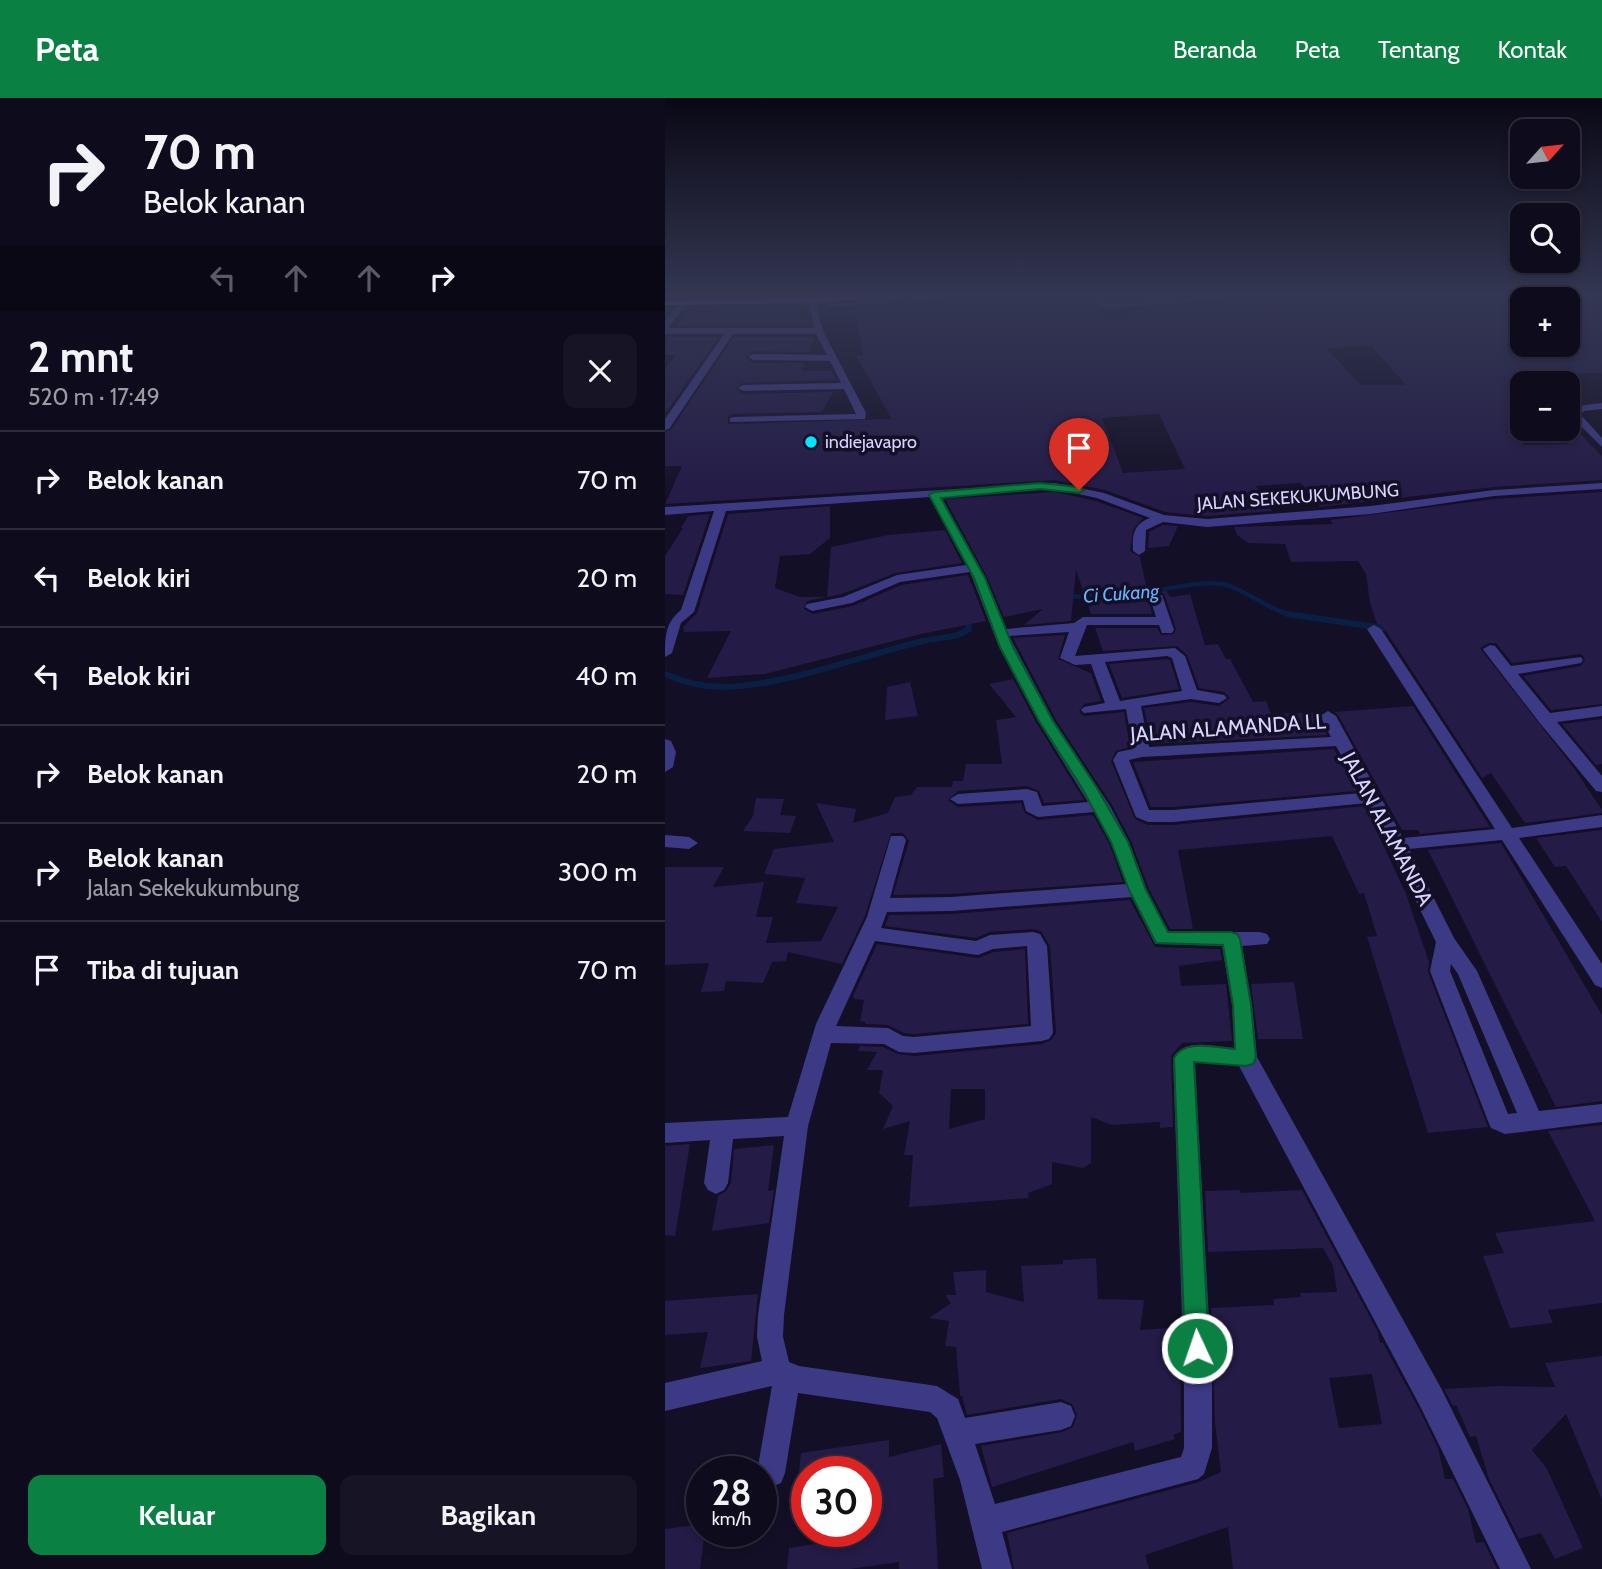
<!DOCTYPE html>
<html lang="id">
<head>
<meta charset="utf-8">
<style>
	body { margin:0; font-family:Cabin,sans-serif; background:#171425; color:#f1f3f6; height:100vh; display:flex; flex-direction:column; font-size:26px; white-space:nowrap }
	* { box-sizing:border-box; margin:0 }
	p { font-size:23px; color:#9b9ba3 }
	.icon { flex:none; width:38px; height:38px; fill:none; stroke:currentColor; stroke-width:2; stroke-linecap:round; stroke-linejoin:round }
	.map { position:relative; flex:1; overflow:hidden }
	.details { display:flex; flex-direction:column; background:#0e0b1c; width:665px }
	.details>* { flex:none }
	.hud { background:#0e0b1c; color:#f1f3f6; overflow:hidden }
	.needle { width:46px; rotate:63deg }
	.buttons { position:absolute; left:845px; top:21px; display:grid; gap:14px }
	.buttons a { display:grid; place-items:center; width:70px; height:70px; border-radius:14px; background:#0e0b1c; box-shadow:0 4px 10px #0003,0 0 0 2px #2e2b3b; font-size:35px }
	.speed { position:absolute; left:21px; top:1358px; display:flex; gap:14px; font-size:35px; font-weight:700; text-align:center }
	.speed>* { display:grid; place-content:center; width:91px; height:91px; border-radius:50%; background:#0e0b1c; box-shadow:0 4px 10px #0003,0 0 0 2px #2e2b3b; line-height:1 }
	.speed small { font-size:18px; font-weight:400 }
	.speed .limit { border:10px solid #d22; background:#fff; color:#111 }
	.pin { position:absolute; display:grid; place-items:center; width:60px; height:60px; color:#fff; margin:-72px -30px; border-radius:50% 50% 50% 0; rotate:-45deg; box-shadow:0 0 7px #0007 }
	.pin .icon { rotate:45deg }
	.me { position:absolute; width:77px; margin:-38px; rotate:357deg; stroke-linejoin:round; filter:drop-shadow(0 0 5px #0008) }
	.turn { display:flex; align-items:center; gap:24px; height:147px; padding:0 28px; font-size:32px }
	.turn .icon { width:91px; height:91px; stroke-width:2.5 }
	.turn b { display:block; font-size:49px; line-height:60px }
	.lanes { display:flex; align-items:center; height:66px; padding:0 28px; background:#0003; justify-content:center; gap:35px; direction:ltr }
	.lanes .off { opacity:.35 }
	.round { display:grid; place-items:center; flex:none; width:74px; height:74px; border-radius:14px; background:#171425 }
	.headline { display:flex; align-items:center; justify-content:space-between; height:119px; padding:0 28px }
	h1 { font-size:42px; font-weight:700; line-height:52px }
	.action { display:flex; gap:14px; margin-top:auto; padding:14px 28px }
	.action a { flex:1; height:80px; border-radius:14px; background:#0b8043; color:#fff; font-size:28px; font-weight:700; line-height:80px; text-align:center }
	.action a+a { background:#171425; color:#f1f3f6 }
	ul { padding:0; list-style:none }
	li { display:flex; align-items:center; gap:21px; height:98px; padding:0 28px; border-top:2px solid #2e2b3b }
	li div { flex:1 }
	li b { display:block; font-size:26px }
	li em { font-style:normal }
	header { display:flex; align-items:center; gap:42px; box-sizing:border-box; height:98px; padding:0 35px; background:#0b8043; color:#fff }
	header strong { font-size:33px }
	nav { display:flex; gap:38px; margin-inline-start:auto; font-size:24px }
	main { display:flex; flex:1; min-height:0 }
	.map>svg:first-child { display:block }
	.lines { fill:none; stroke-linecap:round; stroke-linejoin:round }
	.stream-far1 { stroke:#0a1f44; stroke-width:4.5 }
	.stream { stroke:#0a1f44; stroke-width:6 }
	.building { fill:#241b47; fill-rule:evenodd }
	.minor { fill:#3d3a85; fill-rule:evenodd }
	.major { fill:#c25bff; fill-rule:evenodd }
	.route { fill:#0b8043; stroke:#07532c; stroke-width:2 }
	.poi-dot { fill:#00e5ff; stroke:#130f26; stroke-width:2.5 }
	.labels { text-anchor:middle; stroke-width:7; stroke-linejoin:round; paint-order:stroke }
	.far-poi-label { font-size:18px; fill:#d9d4ff; stroke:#130f26; text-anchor:start }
	.far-street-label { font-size:18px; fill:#d9d4ff; stroke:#130f26 }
	.far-water-label { font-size:19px; font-style:italic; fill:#62b6ff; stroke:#130f26 }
	.street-label { font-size:21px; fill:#d9d4ff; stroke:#130f26 }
</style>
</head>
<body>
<header>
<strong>Peta</strong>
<nav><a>Beranda</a><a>Peta</a><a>Tentang</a><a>Kontak</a></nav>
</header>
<main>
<section class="details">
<div class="hud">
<div class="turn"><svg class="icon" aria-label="right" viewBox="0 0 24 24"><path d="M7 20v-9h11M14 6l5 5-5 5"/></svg><div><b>70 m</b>Belok kanan</div></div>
<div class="lanes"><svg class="icon off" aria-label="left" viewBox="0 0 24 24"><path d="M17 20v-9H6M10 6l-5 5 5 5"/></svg><svg class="icon off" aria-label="ahead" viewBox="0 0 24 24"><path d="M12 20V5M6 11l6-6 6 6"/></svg><svg class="icon off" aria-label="ahead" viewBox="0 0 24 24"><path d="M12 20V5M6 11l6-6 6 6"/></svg><svg class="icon" aria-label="right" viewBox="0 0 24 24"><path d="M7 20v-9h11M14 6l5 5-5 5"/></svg></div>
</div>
<div class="headline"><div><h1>2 mnt</h1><p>520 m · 17:49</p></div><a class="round"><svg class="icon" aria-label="close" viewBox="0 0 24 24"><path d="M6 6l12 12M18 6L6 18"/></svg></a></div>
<ul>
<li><svg class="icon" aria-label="right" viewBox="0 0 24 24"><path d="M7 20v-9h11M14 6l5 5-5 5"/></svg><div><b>Belok kanan</b></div><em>70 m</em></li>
<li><svg class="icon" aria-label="left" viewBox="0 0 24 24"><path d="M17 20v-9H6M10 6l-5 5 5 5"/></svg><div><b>Belok kiri</b></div><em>20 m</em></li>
<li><svg class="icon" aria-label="left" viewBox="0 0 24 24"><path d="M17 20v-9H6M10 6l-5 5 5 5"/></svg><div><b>Belok kiri</b></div><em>40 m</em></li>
<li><svg class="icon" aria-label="right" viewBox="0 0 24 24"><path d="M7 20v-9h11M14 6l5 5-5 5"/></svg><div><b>Belok kanan</b></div><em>20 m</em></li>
<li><svg class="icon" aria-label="right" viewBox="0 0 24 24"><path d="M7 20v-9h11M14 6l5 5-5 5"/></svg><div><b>Belok kanan</b><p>Jalan Sekekukumbung</p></div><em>300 m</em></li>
<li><svg class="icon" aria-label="arrive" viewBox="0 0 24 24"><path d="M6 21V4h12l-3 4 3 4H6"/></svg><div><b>Tiba di tujuan</b></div><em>70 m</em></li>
</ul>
<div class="action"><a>Keluar</a><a>Bagikan</a></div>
</section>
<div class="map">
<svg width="937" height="1471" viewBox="0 0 937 1471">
	<rect width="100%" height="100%" fill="#130f26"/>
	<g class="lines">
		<path class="stream-far1" d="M476,495c23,-3 67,-15 89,-7 22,9 42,25 66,30
			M399,498l31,1"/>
		<path class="stream" d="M622,516l103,15
			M0,576c19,8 37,13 57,13 63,-1 139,-31 201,-46 16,-4 33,-2 46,-12l-1,-14"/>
	</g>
	<path class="building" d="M344,197h83l14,24 46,-3 -5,-8 116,-9 260,-4v50h45v-50h27l7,5v73l-58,1 11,9h-32v62l45,-1v-27l11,11h-5l28,28v24l-108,7 -174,20 -19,-24 -45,3 16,25 -65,5 -42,-4 -60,-22 -50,-10 -390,24 17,-38h-17v-34l6,-2 63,-93h80l-5,15 -56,-1 -7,7 7,5h52l-3,8h30l5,9 -95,3 -6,6 7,5 90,-2 -11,20 -89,2 -5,2v8l164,-5 -36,-63 7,-1 -8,-47zM706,248l35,39h-45l-35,-37zM494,316l26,55 -62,4 -21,-55z
		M141,208l-9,12h12v7h-131l16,-18z
		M2,239h52l-54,77v-45l11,-14h-11z
		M390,394l41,9 47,17 -10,12 -3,21 10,6 12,57h-61l-15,-44 -5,51 -47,4 19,-16 -39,8 -17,-40 -42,-78z
		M937,394v212l-51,6 -28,-34 58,-10 4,-7 -4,-5 -69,9 -16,-20h-7l-9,5 94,120 28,42v3l-77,10 -34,-50 -9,5 -100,-153 -5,-1 -7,-21 -4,-29 -8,-13 -67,1 -6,-18 -37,-1 -11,-8 -3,-8 99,-3 -3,-4 164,-21z
		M165,408v32l-20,16 -30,2 -5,32 25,9h27l4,-50 57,-12 57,-5 17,33 -66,10 -54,21 -35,7 -3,8 9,5 40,-8 48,-21 67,-10 18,46 -65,13 -156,40 -58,4 24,-47 -47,1 -1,-5 14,-14 31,-99z
		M45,416l-27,81 -18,-1v-38l18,-28h-2l7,-12z
		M498,427l15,1 -9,20 -21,2 1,-16z
		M501,493l5,6 19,-3 15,51 13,-1 8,15h4l23,43 13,-1 5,13 50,-2 -3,5 9,18 -176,9 -7,-36 47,-6 28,4 11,-8 -6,-6 -25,-4 -12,-33 -10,-9 -74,5 -8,-23h62l4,7 13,-1 2,-5 -12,-35 -4,-2z
		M400,537l-7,24 33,14 10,28 -17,3 -5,8 5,4 40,-4 6,35 -14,4 -5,10 24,58 13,6h25l192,-19 41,88 23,68 -1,10 60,155 -60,6 -61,-196 10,-1 -13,-43 -5,1 -27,-58 -154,14 15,79h-23l-21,-40 -18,-48 -19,-36 -56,-85 -43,-82z
		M502,561l3,1 9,29 -57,9 -13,-34z
		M348,581l23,43 48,78 -40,3 -5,-12 -12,-5 -69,5 -10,9 10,7 63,-4 4,10 13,7 55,-5 16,28 14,39 -172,12 -58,1 16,-54 -6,-8h-12l-26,83 -23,48 -54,-12 -2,9 -14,1 -9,21 -37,-2 -2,10 -23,1 8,-29 -44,2v-98h59l-11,20 51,-5 -8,35h17l-7,26 55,-2 17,-34 -42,-4 9,-25 -41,-4 10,-25 60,-7 -18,-39 40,6 -3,14 35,-10 7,-16 16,-2 6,-8h35l1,-6h10l3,-17h36l-6,-44 20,-3 -27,-33z
		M245,584l8,34 -33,4 2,-33z
		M748,608l77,121 -70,7 -2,-4h-16l-64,-115 -4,-3z
		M937,621v45l-6,1 -34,-41z
		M669,651l23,42 -184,16h-22l-18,-45z
		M91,700l28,1 -4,16 16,1 -6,17 -47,-2 10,-15z
		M937,732v92l-36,-56 -11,1 -19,-29z
		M836,745l101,172v86l-46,6 -128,-257z
		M465,802l25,47 65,2 2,11 -43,6 2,20 45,-2 6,57 -50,2 -11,13 2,71 -13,1v-6l-48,3 -21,-8v46l-8,5 -31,-6v22l-24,9 1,5 -120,9 4,-52h-9l6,-34 -27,8 10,-23 -14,-13 4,-23h-16l10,-18 -19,-1 2,-5 23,1 15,7 16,2 128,-12 9,-4 5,-7 -6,-87 -9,-15 -8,-2 -43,3 -14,6 -91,-12 4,-11 62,-1zM286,991h34v30l-36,10z
		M212,846l101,14 16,-6 31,-3 3,75 -114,10 -10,-1 -16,-8 -23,-1v-2l-5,-1 4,-21 -10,-1 -1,-3z
		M629,884l9,57h-45l-7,-55z
		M937,1027v178l-54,7 5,13 -43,5 -27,-72 21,-3 -9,-20 100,-12 -47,-90z
		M25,1046l-15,92 -10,-1v-89z
		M109,1047l-6,46 6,-1 -5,33 -57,8 6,-35 8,-5 5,-8 3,-34z
		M575,1092l1,3 61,-3 76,142 2,11h3l36,66 19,39 7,31h8l15,30 8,34 8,-1 13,27h-264l-5,-42 -83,28 4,14h-135l-7,-36 192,-51 22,-10 -6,-49 -4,-115 63,-3 -1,-6 28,-2 -1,-4 37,-1 -4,-26 -10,-18 -115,4 -3,-61zM707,1276l10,50 -43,4 -10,-50z
		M431,1160l2,41 46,1 -4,30 40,-3 1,105 -8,3 2,4 -40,12 -2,-9 -141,45 -11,-41 81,-14 11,-5 4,-12 -5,-11 -11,-5 -94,16 -5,-19h-2l-4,-49 -11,-1 4,-25 -20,-3 22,-15 -6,-8h11l-3,-23 33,-2v22l38,10 -3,-36 42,-2v-4z
		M93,1196l-7,67 -51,7 8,-36 -43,3v-34z
		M937,1258v144l-36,-86 -34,36 15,19 36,79 -28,11 -14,-26 -22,6 -30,-60 -13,-43 -6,1 -14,-32 -3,1 -9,-17 55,-3 56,1 -10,-24z
		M224,1342v17l52,-13 3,33 -11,2 5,90h-39v-7l-49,7h-63l2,-21 77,-12v-64h-67l2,-19z
		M37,1426v7h3l-5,38h-35v-40z"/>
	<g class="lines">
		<path class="minor" d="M122,197h8v2l-4,2z
			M289,197h46l-170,12 -4,-2 4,-2z
			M429,197h8l3,6 6,2 164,-8 -165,13 -11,-3z
			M143,201l7,2 8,30 43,82 -1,6 -135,3v-4l4,-1 122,-3 -12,-25 -101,2 -5,-3 5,-3 98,-2 -11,-22 -77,-1 -5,-3 5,-3 74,1 -11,-21h-83l-64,95 -4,1v-11l59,-85h-59v-13l16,-21 7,2 -20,26h146z
			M937,305v6l-18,2 -4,3 22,24v9l-33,-33 8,-8z
			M390,385l49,10 60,22 43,4 164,-13 123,-16 108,-7v6l-108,7 -123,18 -164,13 -44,-5 -17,8 -1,21 -6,4 -6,-4c-1,-17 1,-27 17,-33l-53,-20 -42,-9 -114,8 44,81 21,51 68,-6 9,-6h73l-6,-19 2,-3h10l12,35 -2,3h-10l-3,-8h-72l-12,31 100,-8 10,8 12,34 27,5 3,3 -8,5 -28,-4 -50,7 8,41 182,-10 -11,-21 8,-5 8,5 67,122 92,-9 -128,-200 7,-4 7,4 131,199 90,-13v12l-83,11 83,126v24l-7,-3 -93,-145 -93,9 45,89 23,33 62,140 63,-7v18l-97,12 -14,-6 -3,-7 -58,-150 6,-29 -69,-139 -194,19h-25l-12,-5 -23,-57 5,-8 15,-3 -7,-40 -42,4 -3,-3 3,-3 21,-4 -14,-39 -16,1 -15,-7 9,-26 -60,4 45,85 56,85 19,36 18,48 21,42h92l7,2 3,5 -3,5 -25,2 10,59 5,52 184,331 90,181h-31l-79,-161 -182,-342 -44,-4 17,313v73l-8,26 -6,5 -196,53 10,37h-30l-22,-89 -23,-62 -7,-6 -132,-19 -13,80 -4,10 -10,4 -10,-4v-11h-4l15,-86 -107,25v-28l97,-22 -5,-24 1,-22 26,-179 -51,3 -5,44 -4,7 -8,4 -8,-4 -4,-7 6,-43 -45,3v-20l123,-6 28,-93 51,-107 24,-81h12l3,4 -16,58 61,-1 176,-13 -16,-42 -17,-30 -56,5 -12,-6 -3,-11 -65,4 -8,-5 8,-5 69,-5 10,3 5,14 46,-4 -50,-81 -39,-74 -29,-75 -70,10 -48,21 -40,8 -7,-4 2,-3 36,-7 54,-22 69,-10 -36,-68 -204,14 -32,101 -13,11 -9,30 -7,4c0,-20 0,-34 16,-47l33,-99 -49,4v-8zM502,558l5,2 10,33 -62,10 -15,-39zM671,648l25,47 -188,17h-24l-20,-50 13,-3zM467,799l23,47 67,2 10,59 3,43c-20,-1 -51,-11 -62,10l11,317v73l-3,9 -186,47 -20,-60 86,-14 10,-4 4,-10 -4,-10 -10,-4 -96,16 -7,-19 -21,-13 -138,-20 -10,-4 -6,-25 1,-22 24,-189 23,-83 53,1 15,8 15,1 128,-12 7,-2 4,-6 -6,-87 -7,-12 -7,-2 -43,3 -14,6 -95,-13 6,-16 64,-1zM210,843l103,14 15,-6 34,-3 4,80 -117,11 -11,-1 -15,-8 -52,-2zM786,866l7,10 59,139 -9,1 -58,-143z
			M825,547l5,1 16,20 70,-9 2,3 -2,3 -63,11 32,39 52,-7v10l-45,6 45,54v16l-6,-1 -57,-69 -54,-70 -2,-3z
			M0,641l6,2 5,11 -3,15 -8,5z
			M0,737l24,2 9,6 -9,6 -24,-2z"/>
		<path class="major" d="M208,197h48l-110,8 -146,2v-4z"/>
	</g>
	<linearGradient id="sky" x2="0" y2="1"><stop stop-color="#0a0815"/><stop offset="0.49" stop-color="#333752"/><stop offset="1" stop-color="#333752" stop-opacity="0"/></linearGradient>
	<rect width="937" height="403" fill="url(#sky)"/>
	<path class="route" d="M375,385l39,4 5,3 -5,3 -39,-4 -99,9 44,80 28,69 40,74 44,67 31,54 18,48 22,42h63l6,2 3,5 11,66 5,53 -3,6 -7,2 -52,-4 15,286 -3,9 -9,3 -9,-3 -3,-9 -11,-290c11,-20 43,-10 61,-9l-2,-44 -10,-60 -67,-2 -27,-53 -18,-48 -29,-54 -43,-67 -39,-74 -26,-69 -45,-83 5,-3z"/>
	<circle class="poi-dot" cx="146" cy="344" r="7"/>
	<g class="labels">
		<g class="far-poi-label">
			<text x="160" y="350">indiejavapro</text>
		</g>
		<g class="far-street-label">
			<text transform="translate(633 399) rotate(-4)" y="6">JALAN SEKEKUKUMBUNG</text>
		</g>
		<g class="far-water-label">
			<text transform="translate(456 495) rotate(-4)" y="7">Ci Cukang</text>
		</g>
		<g class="street-label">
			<text transform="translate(563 630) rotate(-4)" y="7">JALAN ALAMANDA LL</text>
			<text transform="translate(722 731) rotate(62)" y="7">JALAN ALAMANDA</text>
		</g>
	</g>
</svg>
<div class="buttons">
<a><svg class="needle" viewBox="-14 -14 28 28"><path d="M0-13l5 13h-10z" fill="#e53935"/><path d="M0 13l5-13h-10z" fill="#9b9ba3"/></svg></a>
<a><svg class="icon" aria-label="search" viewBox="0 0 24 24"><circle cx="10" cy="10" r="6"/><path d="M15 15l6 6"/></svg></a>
<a>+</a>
<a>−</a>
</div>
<div class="speed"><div>28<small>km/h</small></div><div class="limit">30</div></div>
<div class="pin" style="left:414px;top:392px;background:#d93025"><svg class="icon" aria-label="arrive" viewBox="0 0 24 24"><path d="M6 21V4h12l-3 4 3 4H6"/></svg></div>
<svg class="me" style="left:532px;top:1250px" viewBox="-20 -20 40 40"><circle r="17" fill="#0b8043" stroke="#fff" stroke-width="3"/><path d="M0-11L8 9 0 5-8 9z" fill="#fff"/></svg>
</div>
</main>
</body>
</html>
